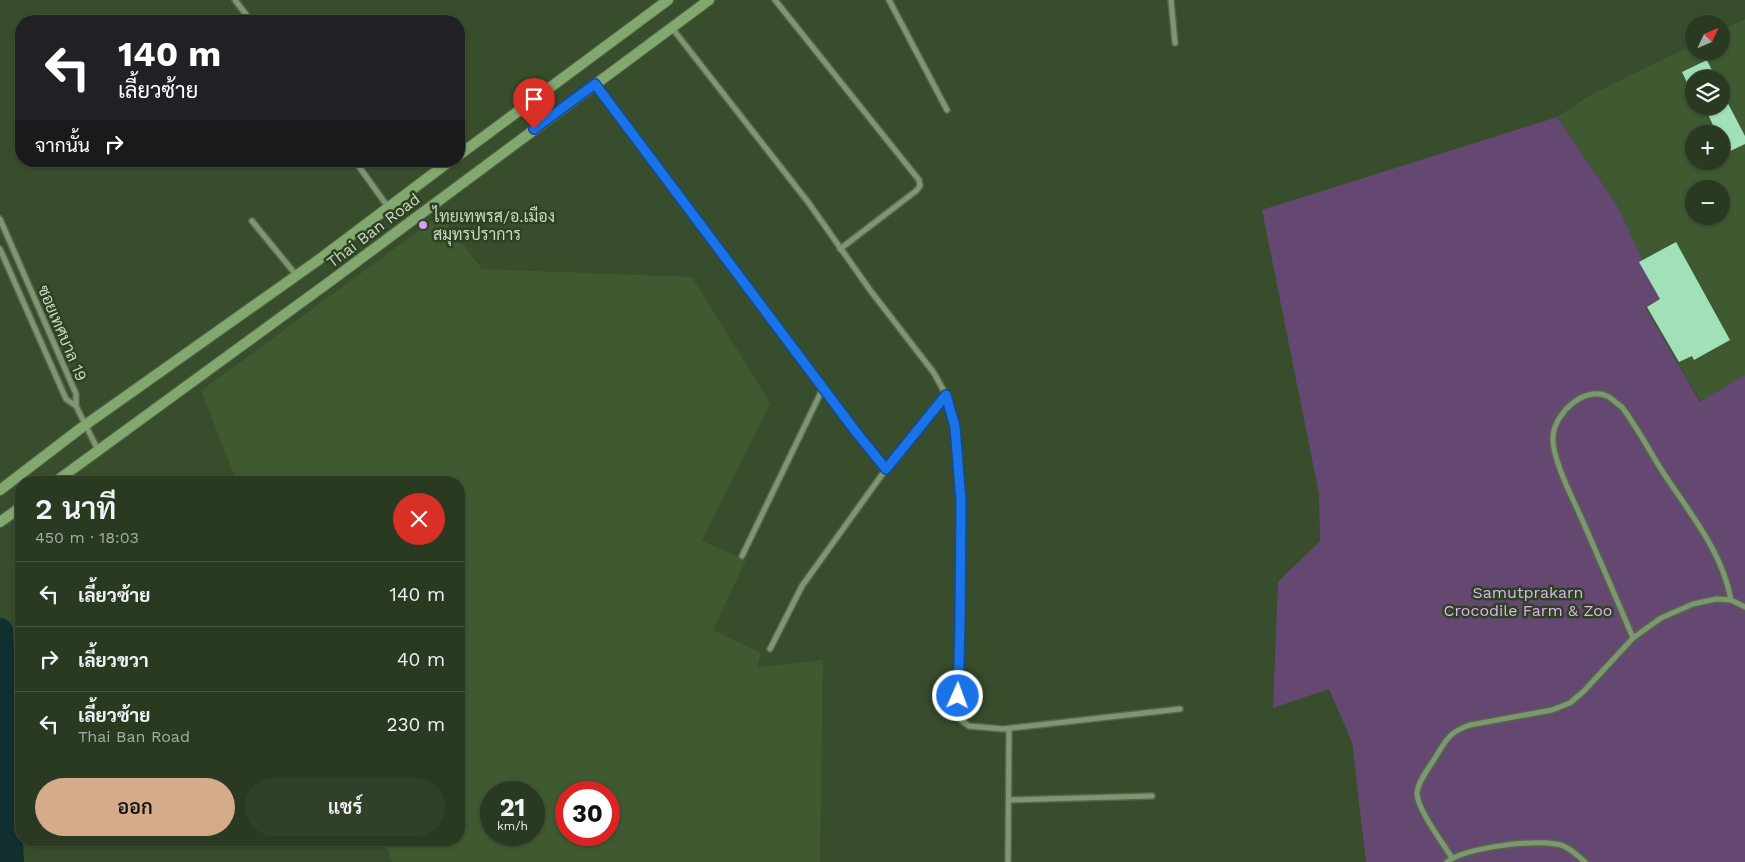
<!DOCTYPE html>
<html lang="th">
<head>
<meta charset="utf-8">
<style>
	body { margin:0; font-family:"Work Sans",Sarabun,sans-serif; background:#314129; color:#f1f3f6; height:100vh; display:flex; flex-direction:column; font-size:19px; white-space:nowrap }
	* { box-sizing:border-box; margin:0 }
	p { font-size:16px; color:#a5ada5 }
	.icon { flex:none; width:28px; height:28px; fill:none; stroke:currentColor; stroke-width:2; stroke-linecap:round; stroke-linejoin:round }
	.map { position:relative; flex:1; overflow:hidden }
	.panel { position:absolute; left:15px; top:476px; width:450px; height:370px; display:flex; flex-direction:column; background:#293a20; border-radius:20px; box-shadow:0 1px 4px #0004,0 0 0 1px #45543e }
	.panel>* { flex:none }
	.banner { position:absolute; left:15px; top:15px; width:450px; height:152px; border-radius:20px; box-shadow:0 1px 4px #0004,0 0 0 1px #45543e; background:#202124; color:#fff; overflow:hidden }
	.needle { width:32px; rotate:46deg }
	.controls { position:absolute; left:1685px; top:15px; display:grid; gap:10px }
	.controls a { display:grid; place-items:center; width:45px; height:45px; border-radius:50%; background:#293a20; box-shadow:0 1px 4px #0004,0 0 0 1px #45543e; font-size:25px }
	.speed { position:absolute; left:480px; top:781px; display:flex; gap:10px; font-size:25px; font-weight:700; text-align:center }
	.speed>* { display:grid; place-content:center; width:65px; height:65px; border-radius:50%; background:#293a20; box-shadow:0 1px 4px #0004,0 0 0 1px #45543e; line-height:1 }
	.speed small { font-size:12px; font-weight:400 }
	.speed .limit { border:8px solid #d22; background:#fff; color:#111 }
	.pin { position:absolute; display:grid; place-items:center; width:42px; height:42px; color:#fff; margin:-51px -21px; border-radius:50% 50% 50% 0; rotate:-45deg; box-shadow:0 0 5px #0007 }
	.pin .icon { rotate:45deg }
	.me { position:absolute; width:55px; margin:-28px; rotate:2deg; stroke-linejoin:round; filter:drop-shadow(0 0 4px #0008) }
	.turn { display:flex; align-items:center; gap:18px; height:105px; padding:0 20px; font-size:22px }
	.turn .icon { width:65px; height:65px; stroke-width:2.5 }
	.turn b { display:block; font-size:35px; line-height:42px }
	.then { display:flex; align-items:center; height:48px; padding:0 20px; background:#0003; gap:10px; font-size:19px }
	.round { display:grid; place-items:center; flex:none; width:52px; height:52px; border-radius:26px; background:#314129 }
	.overview { display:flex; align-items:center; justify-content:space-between; height:85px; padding:0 20px }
	h1 { font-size:30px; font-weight:600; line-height:38px }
	.button { display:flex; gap:10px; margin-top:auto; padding:10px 20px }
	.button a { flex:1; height:58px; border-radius:30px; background:#d6ab8b; color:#111; font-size:20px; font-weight:600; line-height:58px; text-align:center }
	.button a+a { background:#314129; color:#f1f3f6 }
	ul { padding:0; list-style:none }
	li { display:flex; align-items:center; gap:15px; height:65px; padding:0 20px; border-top:1px solid #45543e }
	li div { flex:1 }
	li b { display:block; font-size:19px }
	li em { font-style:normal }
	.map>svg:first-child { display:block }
	.built { fill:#3f5931; fill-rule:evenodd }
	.green { fill:#654872 }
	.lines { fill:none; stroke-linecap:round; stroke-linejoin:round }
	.river { stroke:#122f2f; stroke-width:26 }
	.building { fill:#a2e1b8 }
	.street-casing { stroke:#54674a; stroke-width:8 }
	.secondary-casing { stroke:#54674a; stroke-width:12 }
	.street { stroke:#7e9772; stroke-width:5 }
	.secondary { stroke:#83a86f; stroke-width:10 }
	.route-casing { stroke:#114b97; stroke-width:12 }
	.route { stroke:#1a73e8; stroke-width:9 }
	.poi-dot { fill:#da9af6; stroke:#2c4221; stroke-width:2 }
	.labels { text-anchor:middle; stroke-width:5; stroke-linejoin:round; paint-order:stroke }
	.poi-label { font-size:16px; fill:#c9d7c3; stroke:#2c4221; text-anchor:start }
	.street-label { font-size:16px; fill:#c9d7c3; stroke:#2c4221 }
	.park-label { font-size:16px; fill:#e3aef9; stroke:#2c4221 }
</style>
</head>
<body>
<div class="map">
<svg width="1745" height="862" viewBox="0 0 1745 862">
	<rect width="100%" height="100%" fill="#374d2b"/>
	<path class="built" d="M1745,19v356l-44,27 -56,-95 -28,-102 -60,-88 32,-21 105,-52v7h27v-21zM1694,79h27v27h-27zM1694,134h27v27h-27zM1694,189h27v27h-27z
		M440,215l42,54 210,8 78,126 -68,138 44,19 -33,70 48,23 -4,14 66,-7 -3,202h-428l-8,-22h75v-358h-222l-36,-91zM491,792h43v43h-43zM566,792h43v43h-43z"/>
	<path class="green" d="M1557,117l60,88 43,94 -15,8 55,95 45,-27v487h-379l-14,-120 -23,-53 -56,19 5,-126 42,-41 -1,-47 -57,-284z"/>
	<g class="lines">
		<path class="river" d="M0,631l11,231"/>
	</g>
	<path class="building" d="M1707,60l9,19h-22v18l-12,-25z
		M1721,90l24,46v8l-19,9 -5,-10v-9h-4l-11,-24 -5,2 -3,-6h23z
		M1676,242l54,98 -36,20 -2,-4 -13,6 -32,-55 13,-8 -21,-37z"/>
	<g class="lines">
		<g class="street-casing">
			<path id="street" d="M235,0l16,21
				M775,0l144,180 1,6 -4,5 -76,58
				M889,0l58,110
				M1171,0l4,43
				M672,28l136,174 62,88 64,83 12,22 9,32 6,74 -1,122 -2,90 3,7 8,6 34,3 177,-20
				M596,84l260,348 30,37
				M355,161l33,46
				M0,219l76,175v12
				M252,221l45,55
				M0,249l66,150 10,7 22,44
				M742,556l81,-168
				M1633,638c-17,-41 -35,-82 -53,-123 -8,-18 -29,-59 -27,-79 2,-23 31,-50 54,-40 5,2 10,8 15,11 14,19 25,39 37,59 27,43 63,83 72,134
				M770,649l32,-63 84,-117 60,-74
				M1009,800l143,-4
				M1452,858c-9,-15 -35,-49 -35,-65 1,-12 12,-25 18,-35 11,-18 14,-26 35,-33l82,-15 18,-7 14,-12 49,-53 28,-20 32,-14 23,-5 15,1 14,7
				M1008,862l1,-133
				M1447,862c19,-15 85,-22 109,-18 11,1 21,11 29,18"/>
		</g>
		<g class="secondary-casing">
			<path id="secondary" d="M459,155l209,-155
				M55,482l277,-202 377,-280
				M0,490l81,-62 236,-167 133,-100
				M0,522l21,-15"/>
		</g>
		<use href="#street" class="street"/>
		<use href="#secondary" class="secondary"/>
	</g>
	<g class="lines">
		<g class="route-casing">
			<path id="route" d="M534,129l61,-45 261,348 30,37 60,-74 9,32 6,74 -1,123 -2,72"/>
		</g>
		<use href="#route" class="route"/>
	</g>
	<circle class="poi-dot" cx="423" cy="225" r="5"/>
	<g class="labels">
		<g class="poi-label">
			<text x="433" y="222">ไทยเทพรส/อ.เมือง<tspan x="433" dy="18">สมุทรปราการ</tspan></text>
		</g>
		<g class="street-label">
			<text transform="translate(373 230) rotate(-37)" y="6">Thai Ban Road</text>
			<text transform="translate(63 333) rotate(67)" y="6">ซอยเทศบาล 19</text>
		</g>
		<g class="park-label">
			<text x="1528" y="598">Samutprakarn<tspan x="1528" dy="18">Crocodile Farm &amp; Zoo</tspan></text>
		</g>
	</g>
</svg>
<div class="controls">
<a><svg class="needle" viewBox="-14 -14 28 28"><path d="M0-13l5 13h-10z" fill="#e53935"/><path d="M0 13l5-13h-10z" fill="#a5ada5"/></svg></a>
<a><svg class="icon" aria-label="layers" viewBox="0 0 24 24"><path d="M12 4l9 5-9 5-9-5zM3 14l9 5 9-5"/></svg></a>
<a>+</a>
<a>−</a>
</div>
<div class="speed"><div>21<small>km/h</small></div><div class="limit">30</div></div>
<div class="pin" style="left:534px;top:129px;background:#d93025"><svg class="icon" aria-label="arrive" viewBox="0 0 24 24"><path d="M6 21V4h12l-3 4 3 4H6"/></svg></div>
<svg class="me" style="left:958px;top:696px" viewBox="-20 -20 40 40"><circle r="17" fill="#1a73e8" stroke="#fff" stroke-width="3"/><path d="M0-11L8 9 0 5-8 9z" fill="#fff"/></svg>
<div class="banner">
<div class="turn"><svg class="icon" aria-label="left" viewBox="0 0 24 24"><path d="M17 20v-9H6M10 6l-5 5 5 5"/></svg><div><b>140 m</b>เลี้ยวซ้าย</div></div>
<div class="then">จากนั้น<svg class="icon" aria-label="right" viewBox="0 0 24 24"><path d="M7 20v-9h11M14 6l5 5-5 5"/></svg></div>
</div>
<section class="panel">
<div class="overview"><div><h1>2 นาที</h1><p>450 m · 18:03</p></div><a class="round" style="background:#d93025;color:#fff"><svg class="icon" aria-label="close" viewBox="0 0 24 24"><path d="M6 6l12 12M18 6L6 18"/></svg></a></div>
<ul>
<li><svg class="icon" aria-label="left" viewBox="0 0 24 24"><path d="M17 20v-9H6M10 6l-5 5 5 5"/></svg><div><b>เลี้ยวซ้าย</b></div><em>140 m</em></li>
<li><svg class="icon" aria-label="right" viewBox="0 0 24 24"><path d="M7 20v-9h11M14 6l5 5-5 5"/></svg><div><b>เลี้ยวขวา</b></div><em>40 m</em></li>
<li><svg class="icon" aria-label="left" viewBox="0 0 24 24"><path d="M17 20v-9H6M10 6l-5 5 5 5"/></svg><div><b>เลี้ยวซ้าย</b><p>Thai Ban Road</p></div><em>230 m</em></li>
</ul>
<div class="button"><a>ออก</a><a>แชร์</a></div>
</section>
</div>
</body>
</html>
